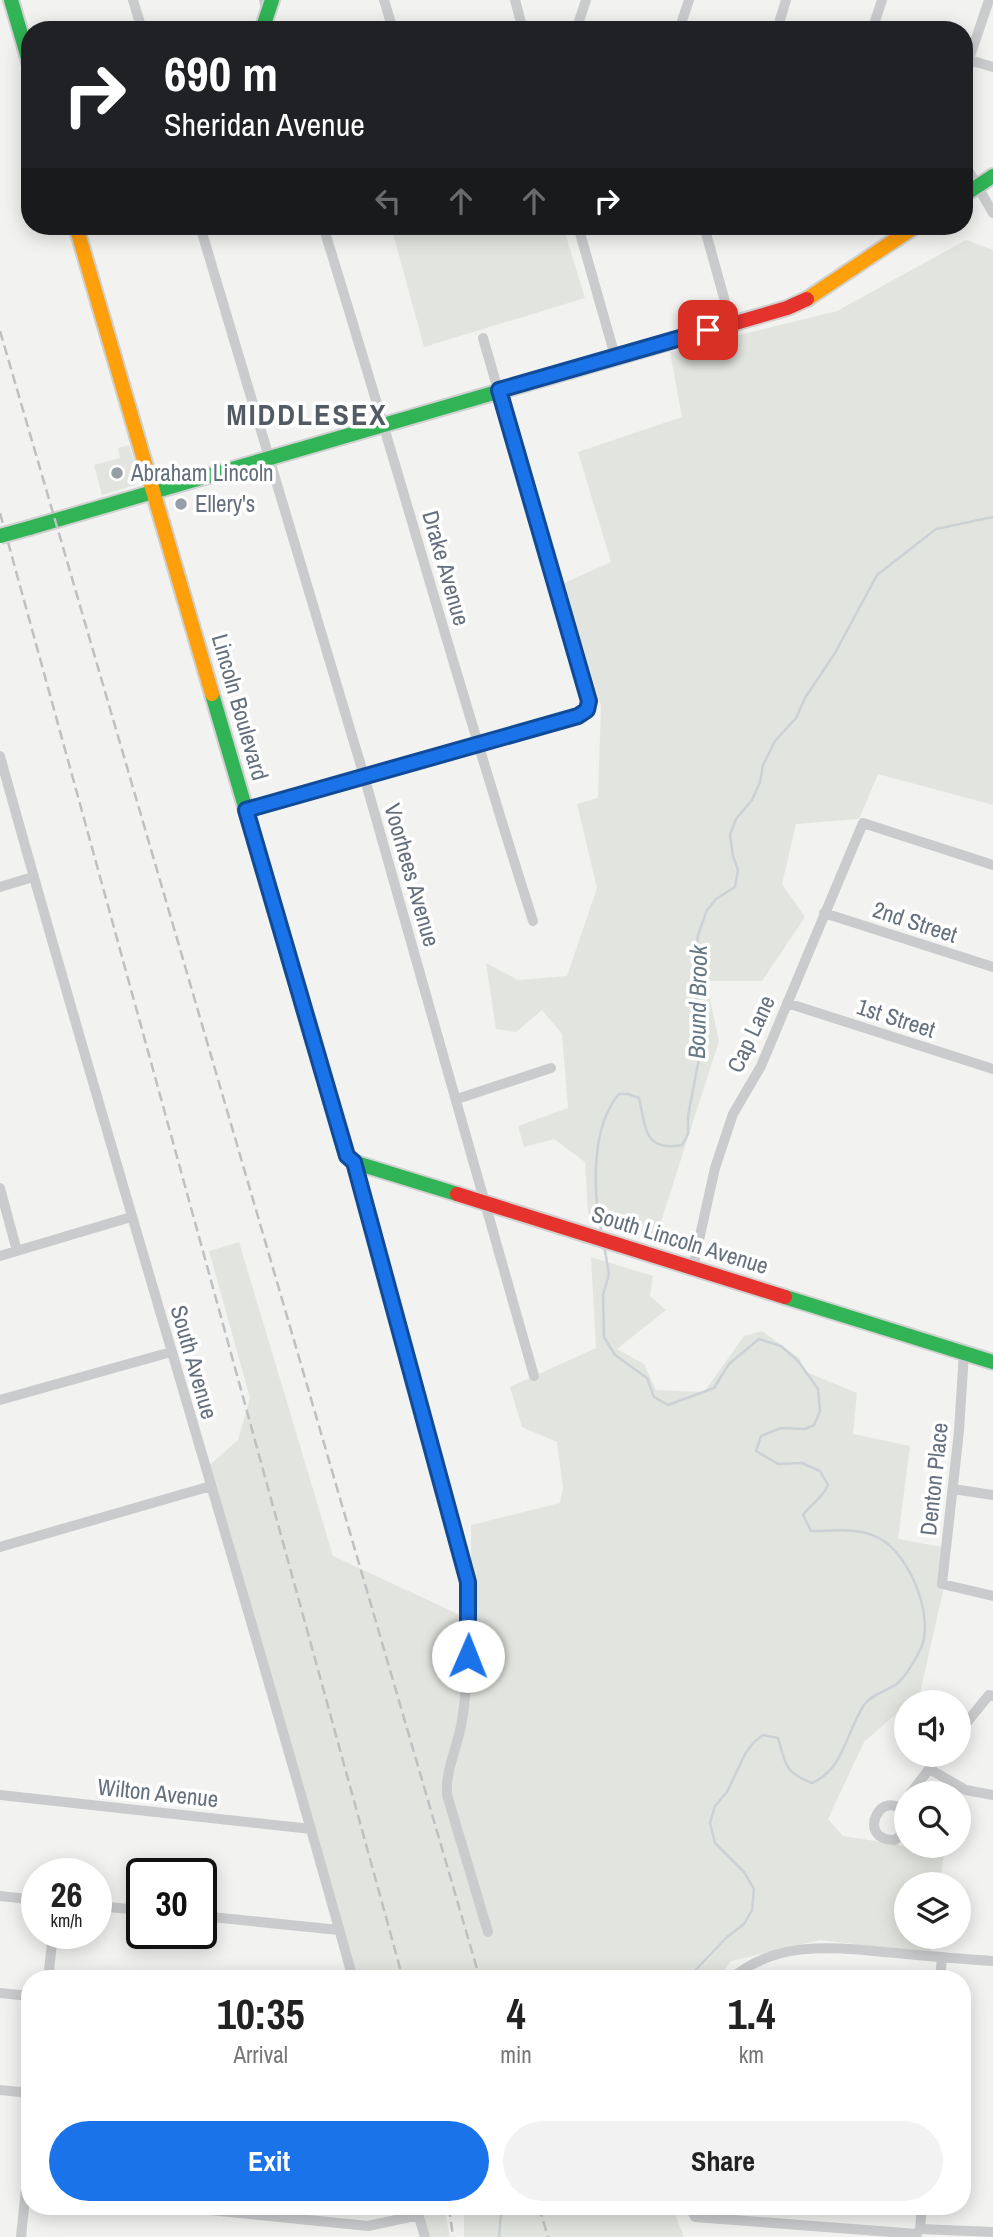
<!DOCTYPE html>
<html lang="en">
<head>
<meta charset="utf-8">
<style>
	body { margin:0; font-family:"Archivo Narrow",sans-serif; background:#f2f2f2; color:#222; height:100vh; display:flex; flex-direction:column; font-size:26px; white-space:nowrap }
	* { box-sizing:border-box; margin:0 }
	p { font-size:23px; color:#767676 }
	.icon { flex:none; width:38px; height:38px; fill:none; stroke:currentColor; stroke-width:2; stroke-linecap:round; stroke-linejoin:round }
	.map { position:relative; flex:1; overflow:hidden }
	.panel { position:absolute; left:21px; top:1970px; width:950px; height:245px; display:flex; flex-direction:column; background:#fff; border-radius:28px; box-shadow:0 4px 18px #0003 }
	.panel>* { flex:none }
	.guide { position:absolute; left:21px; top:21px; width:952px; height:214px; border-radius:28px; box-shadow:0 4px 18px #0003; background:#202124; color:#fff; overflow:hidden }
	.tools { position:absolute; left:894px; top:1690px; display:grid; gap:14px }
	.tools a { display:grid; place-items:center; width:77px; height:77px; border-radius:50%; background:#fff; box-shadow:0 4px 18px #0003; font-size:35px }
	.speed { position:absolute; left:21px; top:1858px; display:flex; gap:14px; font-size:35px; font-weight:700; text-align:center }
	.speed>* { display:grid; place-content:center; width:91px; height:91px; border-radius:50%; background:#fff; box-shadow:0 4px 18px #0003; line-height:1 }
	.speed small { font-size:18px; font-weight:400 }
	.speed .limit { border:4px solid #111; border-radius:10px; background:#fff; color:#111 }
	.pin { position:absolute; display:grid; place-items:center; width:60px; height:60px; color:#fff; margin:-30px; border-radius:14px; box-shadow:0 4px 10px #0006 }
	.me { position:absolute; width:77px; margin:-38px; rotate:1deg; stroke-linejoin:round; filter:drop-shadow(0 0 5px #0008) }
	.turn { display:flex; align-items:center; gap:24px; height:147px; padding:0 28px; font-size:32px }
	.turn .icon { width:91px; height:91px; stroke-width:2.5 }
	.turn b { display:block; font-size:49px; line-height:60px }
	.lanes { display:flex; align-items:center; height:66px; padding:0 28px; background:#0003; justify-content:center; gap:35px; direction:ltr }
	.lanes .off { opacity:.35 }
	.eta { display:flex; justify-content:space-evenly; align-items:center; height:119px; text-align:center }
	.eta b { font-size:42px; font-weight:700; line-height:49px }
	.action { display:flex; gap:14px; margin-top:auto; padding:14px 28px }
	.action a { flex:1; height:80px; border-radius:42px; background:#1a73e8; color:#fff; font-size:28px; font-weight:700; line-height:80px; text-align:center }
	.action a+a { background:#f2f2f2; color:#222 }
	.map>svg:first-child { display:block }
	.green { fill:#e2e5df }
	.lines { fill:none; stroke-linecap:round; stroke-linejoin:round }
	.stream { stroke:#cbd1d4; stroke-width:2.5 }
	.fast-casing { stroke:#d0d0d1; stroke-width:18 }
	.slow-casing { stroke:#d0d0d1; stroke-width:18 }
	.jam-casing { stroke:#d0d0d1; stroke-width:18 }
	.street { stroke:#cacbcc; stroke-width:10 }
	.fast { stroke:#30b455; stroke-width:14 }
	.slow { stroke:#ff9f0a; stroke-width:14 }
	.jam { stroke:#e5322d; stroke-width:14 }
	.rail { stroke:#bfc0c1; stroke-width:2.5; stroke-dasharray:10 5; stroke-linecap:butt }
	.fast-bridge-casing { stroke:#d0d0d1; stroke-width:18; stroke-linecap:butt }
	.fast-bridge { stroke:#30b455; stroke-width:14 }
	.route-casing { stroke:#114b97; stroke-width:18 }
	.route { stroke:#1a73e8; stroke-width:12 }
	.poi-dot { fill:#969ea6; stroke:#fff; stroke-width:2.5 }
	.labels { text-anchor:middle; stroke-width:7; stroke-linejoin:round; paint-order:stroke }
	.poi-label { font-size:23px; fill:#65707e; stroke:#fff; text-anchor:start }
	.street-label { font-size:23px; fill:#65707e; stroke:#fff }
	.water-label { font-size:24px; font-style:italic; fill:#657883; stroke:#fff }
	.district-label { font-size:30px; font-weight:bold; letter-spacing:2px; fill:#525a64; stroke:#fff }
</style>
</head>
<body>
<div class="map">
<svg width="993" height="2237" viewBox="0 0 993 2237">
	<rect width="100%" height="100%" fill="#f2f2f1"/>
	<path class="green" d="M391,226h172l22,72 -161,49z
		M966,240l27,10v555l-115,-31 -19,45 -63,5 -14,60 23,33 -43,64h-56l13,60 -63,196 -68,-23 -3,-52 -31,-23 -30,8 -6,-21 50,-18 -6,-74 -20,-24 -26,22 -20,-3 -10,-66 32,17 49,-4 30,-88 -20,-84 21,-6 3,-92 -37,-123 47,-21 -33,-110 104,-35 -12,-65 167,-41z
		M129,445l10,32 -4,8 -33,10 -8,-30 26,-7 -2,-10z
		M239,1242l94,314 138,64v-95l89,-22 3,-16 -6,-45 -35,-15 -12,-40 86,-39 -5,-91 62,19 -3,20 16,14 -49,39 27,15 12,26 48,2 40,-56 18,-5 37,27 7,14 51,21 -4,41 57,12 -12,93 44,8 5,27 -27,119 -56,49 -36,77 15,17 101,16 -4,33h-34v52h27l-2,16 -111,-13 -89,21 -13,18h-366l-147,-510 33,-29 12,-42 -41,-147z
		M418,2207h26l6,30h-23z
		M464,2207h208l12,30h-220z"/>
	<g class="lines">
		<path class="stream" d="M602,1235c-9,-41 -12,-107 17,-141h9l11,4c7,30 5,54 43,47l6,-11v-18l13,-68 -6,-66 3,-47 9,-25 9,-11 19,-12 3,-17 -5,-14 -3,-21 6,-16 16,-19 8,-18 3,-17 12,-24 21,-23 9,-20 30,-45 42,-78 59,-46 57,-12
			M604,1245l5,29 -6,21 1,42 11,18 32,23 7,19 14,8 46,-17 15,-24 30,-25 22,7 17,15 20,28 2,22 -6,14 -9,4 -24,-1 -20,8 -5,15 22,13 24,-1 18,8 8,14c-6,14 -16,18 -25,30l8,16c23,0 47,-4 68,7 31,16 57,81 41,112 -5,10 -13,24 -21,32 -10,9 -28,12 -35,23 -18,27 -20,64 -52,78 -28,-11 -26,-18 -34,-45l-15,-3 -9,7 -9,12 -18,38 -12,14 -5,17 5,20 29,29 10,17 -2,21 -8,14 -17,13 -40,42
			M499,2237l2,-23 3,-7"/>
		<g class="fast-casing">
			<path id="fast" d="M11,0l19,65
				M262,30l10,-30
				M964,195l29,-19
				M29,528l482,-140
				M212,694l135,461 6,7 104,32
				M785,1297l208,65"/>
		</g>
		<g class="slow-casing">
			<path id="slow" d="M76,226l136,468
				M807,299l109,-73"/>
		</g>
		<g class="jam-casing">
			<path id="jam" d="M511,388l276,-80 20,-9
				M457,1194l328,103"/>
		</g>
		<path class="street" d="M133,0l9,30
			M264,0l7,30
			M384,0l9,30
			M515,0l8,30
			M577,27l9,-27
			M679,30l10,-30
			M777,30l9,-30
			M872,30l10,-30
			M969,60l24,7
			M964,74l25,-74
			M964,163l29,50
			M200,226l164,550 170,600
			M323,226c72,231 136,464 210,695
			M578,226l37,130
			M704,226l27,97
			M0,756c113,409 240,814 353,1223
			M246,810l332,-94 9,-6 1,-9 -105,-363
			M0,887l33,-10
			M824,913l169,54
			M787,1003l206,66
			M457,1099l94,-31
			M353,1162l115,420c1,47 1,93 -6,139 -4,25 -17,49 -15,74l41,137
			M0,1188l17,63
			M0,1256l131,-39
			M693,1267l22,-99 18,-54 28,-48 102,-243 130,42
			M964,1353l-5,78 -17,153 51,12
			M0,1400l171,-48
			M953,1489l40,6
			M0,1547l211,-61
			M959,1732l30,-37 4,1
			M929,1769l37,21 27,5
			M910,1794l30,-39
			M0,1795l311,34
			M906,1815c-24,-32 -52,26 -11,25l11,-9
			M0,1896l37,4
			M96,1906l46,4
			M201,1916l138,14
			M48,1979l5,-45
			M731,1979c47,-41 108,-31 165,-26 32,3 65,6 97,8
			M940,1979l2,-22
			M0,1993l30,3
			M0,2090l30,3
			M181,2207l187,19 51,-11
			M416,2207l9,30
			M690,2207l5,10 222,17
			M920,2229l73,3
			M917,2233l3,-4 2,-22
			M21,2237l9,-88"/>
		<use href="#fast" class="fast"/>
		<use href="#slow" class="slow"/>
		<use href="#jam" class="jam"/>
		<path class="rail" d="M0,331l480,1648
			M0,513l403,1466
			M449,2207l4,30
			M539,2207l9,30"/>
		<g class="fast-bridge-casing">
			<path id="fast-bridge" d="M0,536l29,-8"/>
		</g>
		<use href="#fast-bridge" class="fast-bridge"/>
	</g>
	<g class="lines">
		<g class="route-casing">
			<path id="route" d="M468,1656v-74l-114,-420 -7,-6 -101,-346 332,-94 9,-6 2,-9 -90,-311 209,-60"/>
		</g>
		<use href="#route" class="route"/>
	</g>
	<g class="poi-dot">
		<circle cx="117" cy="473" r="7"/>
		<circle cx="181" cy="504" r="7"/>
	</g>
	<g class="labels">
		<g class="poi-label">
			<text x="131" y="481">Abraham Lincoln</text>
			<text x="195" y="512">Ellery's</text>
		</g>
		<g class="street-label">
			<text transform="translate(446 568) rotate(74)" y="8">Drake Avenue</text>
			<text transform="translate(240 707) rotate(74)" y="8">Lincoln Boulevard</text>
			<text transform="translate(412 875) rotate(74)" y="8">Voorhees Avenue</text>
			<text transform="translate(915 922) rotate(18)" y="8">2nd Street</text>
			<text transform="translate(896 1018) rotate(18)" y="8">1st Street</text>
			<text transform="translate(751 1034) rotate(-65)" y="8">Cap Lane</text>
			<text transform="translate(680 1240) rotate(17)" y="8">South Lincoln Avenue</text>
			<text transform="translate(194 1362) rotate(74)" y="8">South Avenue</text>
			<text transform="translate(934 1479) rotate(-84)" y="8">Denton Place</text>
			<text transform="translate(158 1793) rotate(6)" y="8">Wilton Avenue</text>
		</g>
		<g class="water-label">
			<text transform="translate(698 1002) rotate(-89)" y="8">Bound Brook</text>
		</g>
		<g class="district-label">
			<text x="307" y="425">MIDDLESEX</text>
		</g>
	</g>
</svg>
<div class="tools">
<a><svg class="icon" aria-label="sound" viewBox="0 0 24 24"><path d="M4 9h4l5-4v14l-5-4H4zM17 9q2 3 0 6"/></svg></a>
<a><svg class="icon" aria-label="search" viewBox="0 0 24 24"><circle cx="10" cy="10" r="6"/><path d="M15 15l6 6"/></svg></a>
<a><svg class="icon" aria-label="layers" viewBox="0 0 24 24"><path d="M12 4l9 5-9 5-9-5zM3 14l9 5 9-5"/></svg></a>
</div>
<div class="speed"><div>26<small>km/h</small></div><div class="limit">30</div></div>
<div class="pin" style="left:708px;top:330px;background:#d93025"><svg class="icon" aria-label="arrive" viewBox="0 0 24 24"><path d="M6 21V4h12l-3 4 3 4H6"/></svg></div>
<svg class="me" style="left:468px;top:1656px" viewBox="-20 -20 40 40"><circle r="19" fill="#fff"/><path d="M0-13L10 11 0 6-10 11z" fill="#1a73e8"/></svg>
<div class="guide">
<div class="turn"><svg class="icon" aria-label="right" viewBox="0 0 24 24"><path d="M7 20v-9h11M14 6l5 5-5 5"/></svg><div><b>690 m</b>Sheridan Avenue</div></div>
<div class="lanes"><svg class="icon off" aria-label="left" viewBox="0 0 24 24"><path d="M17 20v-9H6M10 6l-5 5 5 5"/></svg><svg class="icon off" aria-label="ahead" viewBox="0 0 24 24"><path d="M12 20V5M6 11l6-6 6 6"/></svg><svg class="icon off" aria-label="ahead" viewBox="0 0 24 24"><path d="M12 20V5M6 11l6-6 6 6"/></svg><svg class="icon" aria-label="right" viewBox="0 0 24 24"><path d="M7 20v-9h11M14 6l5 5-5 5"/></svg></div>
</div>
<section class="panel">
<div class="eta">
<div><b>10:35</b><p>Arrival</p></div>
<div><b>4</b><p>min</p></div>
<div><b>1.4</b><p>km</p></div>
</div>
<div class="action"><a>Exit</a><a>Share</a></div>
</section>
</div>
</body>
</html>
